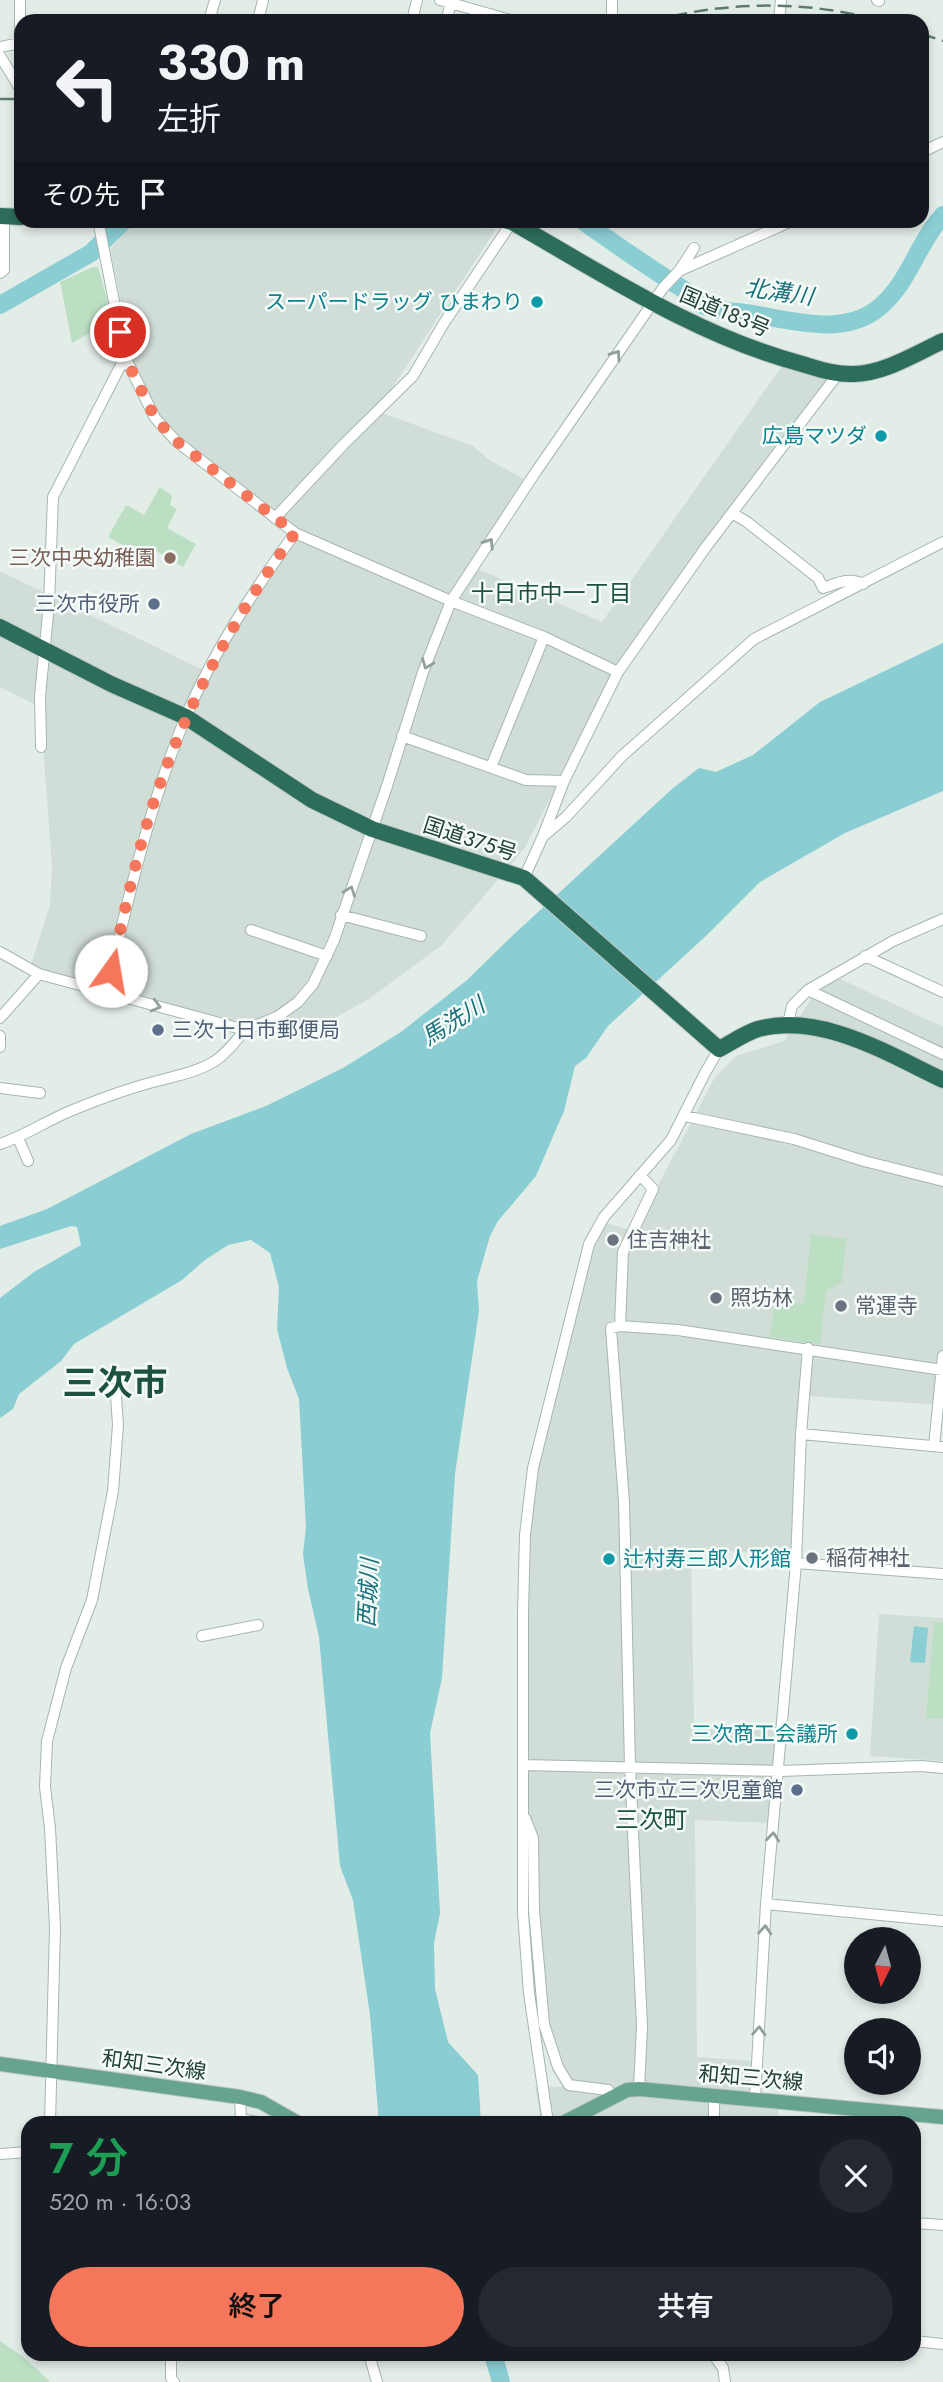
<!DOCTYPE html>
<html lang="ja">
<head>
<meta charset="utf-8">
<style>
	body { margin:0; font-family:Jost,"Noto Sans JP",sans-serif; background:#242831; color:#f1f3f6; height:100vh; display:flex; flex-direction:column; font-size:26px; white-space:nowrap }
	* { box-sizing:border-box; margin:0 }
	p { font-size:23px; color:#9ea1a6 }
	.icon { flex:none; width:38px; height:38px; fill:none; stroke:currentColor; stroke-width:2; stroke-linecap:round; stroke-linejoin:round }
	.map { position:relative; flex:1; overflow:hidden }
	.side { position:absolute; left:21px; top:2116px; width:900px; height:245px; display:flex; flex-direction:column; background:#171b24; border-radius:21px; box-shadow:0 4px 10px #0003 }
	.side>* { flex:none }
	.hud { position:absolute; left:14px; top:14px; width:915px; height:214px; border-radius:21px; box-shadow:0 4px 10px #0003; background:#171b24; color:#f1f3f6; overflow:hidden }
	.needle { width:46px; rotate:186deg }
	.fabs { position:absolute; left:844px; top:1927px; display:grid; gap:14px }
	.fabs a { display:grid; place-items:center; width:77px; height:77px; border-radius:50%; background:#171b24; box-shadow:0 4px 10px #0003; font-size:35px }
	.pin { position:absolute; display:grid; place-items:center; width:60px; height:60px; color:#fff; margin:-30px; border:4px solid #fff; border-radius:50%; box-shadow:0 2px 7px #0007 }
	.me { position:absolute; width:77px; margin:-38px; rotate:13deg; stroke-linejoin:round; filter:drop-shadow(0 0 5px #0008) }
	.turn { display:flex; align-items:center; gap:24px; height:147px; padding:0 28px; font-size:32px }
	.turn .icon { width:91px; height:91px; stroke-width:2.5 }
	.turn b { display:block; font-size:49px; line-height:60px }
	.then { display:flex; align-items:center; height:66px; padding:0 28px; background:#0003; gap:14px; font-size:26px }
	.round { display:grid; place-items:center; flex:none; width:74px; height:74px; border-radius:37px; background:#242831 }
	.overview { display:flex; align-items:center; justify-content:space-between; height:119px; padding:0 28px }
	h1 { font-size:42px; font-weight:600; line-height:52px; color:#1e9e55 }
	.primary-button { display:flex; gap:14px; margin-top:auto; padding:14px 28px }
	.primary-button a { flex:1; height:80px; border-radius:42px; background:#f5765a; color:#111; font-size:28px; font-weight:600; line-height:80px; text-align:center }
	.primary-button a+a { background:#242831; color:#f1f3f6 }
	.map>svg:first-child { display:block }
	.built { fill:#d1ddd7 }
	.green { fill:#bcdfc3 }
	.water { fill:#8acdd3 }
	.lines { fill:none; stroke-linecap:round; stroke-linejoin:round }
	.river { stroke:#8acdd3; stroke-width:18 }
	.minor-casing { stroke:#a5b6af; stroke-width:12 }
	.major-casing { stroke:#c1cac7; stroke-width:16 }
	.highway-casing { stroke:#c1cac7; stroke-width:18 }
	.minor { stroke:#fff; stroke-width:10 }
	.major { stroke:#67a490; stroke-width:14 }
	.highway { stroke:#2d6d5b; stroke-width:16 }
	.rail { stroke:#5d7b71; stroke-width:2.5; stroke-dasharray:14 7; stroke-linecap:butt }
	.oneway { stroke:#90a09a }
	.route { stroke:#f5765a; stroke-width:12; stroke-dasharray:0 21.6 }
	.culture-dot { fill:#0f9aa8; stroke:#f4faf7; stroke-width:2.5 }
	.education-dot { fill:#8d6e63; stroke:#f4faf7; stroke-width:2.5 }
	.service-dot { fill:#5c6f8a; stroke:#f4faf7; stroke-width:2.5 }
	.worship-dot { fill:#6b7280; stroke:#f4faf7; stroke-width:2.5 }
	.labels { text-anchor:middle; stroke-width:5; stroke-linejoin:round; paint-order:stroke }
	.culture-label { font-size:21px; fill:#0d838f; stroke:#f4faf7; text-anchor:end }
	.street-label { font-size:21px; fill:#224036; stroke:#f4faf7 }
	.education-label { font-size:21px; fill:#785e54; stroke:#f4faf7; text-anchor:end }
	.service-label { font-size:21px; fill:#4e5e75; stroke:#f4faf7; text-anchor:end }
	.worship-label { font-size:21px; fill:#5b616d; stroke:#f4faf7; text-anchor:start }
	.water-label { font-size:23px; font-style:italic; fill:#1a737d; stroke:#f4faf7 }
	.neighbourhood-label { font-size:23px; fill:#1d5242; stroke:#f4faf7 }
	.quarter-label { font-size:24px; fill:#1d5242; stroke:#f4faf7 }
	.town-label { font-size:35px; font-weight:bold; fill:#1d5242; stroke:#f4faf7 }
</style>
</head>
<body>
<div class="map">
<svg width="943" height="2382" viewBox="0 0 943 2382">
	<rect width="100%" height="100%" fill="#e3ede8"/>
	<path class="built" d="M413,224l83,5 -119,182 96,35 16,14 39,21 -55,86 129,55 187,-266 42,22 -214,290 -93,181 -82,96 -73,54 -69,38 -241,-55 -29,-14 20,-63 2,-38 -12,-160 -40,-20v-116l207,101 84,-139 -135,-116 -14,-16 -32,-152 22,-24z
		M828,973l115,54v348l-3,30 -133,-9 -11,159 -105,-6 3,174 89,3 -10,97 -78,-3 2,237 57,4 -2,43 27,2 -1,17h-237l-6,-37 31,1 -17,-42 -13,-74 -14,-133 3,-322 74,-295 35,10 81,-154 21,-21 48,-15z
		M879,1614l64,4v143l-73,-5z"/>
	<path class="green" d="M93,267h5l15,53 -41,23 -12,-61z
		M160,487l12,9 -2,9 7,4 -10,19 29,16 -13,23 -27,-16 -6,9 -42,-23 18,-32 18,10z
		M811,1234l35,5 -4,43 -16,9 -6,53 -50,-7 5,-36 29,3z
		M934,1622l9,1v96l-17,-1z
		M0,2341l26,18 24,23h-50z"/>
	<path class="water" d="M943,643v148l-98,42 -85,49 -52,52 -100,92 -22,32 -11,8 -11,45 -28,65 -38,45 -8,15 -13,45 2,30 -24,163 -13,204 -12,55 10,180 -6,30 1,46 13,53 30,33 3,48h-102l-9,-108 -17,-115 -13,-34 -21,-229 -11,-48 -5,-35 3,-27 -7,-128 -12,-31 -10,-39 2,-42 -9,-34 -19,-13 -23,5 -23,15 -23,20 -108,64 -13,17 -42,33 -6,15 -13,9v-120l34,-26 47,-27 -4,-18 -6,-1 -71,23v-23l47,-17 144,-75 75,-28 77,-38 58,-36 66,-52 44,-43 161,-148 27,-21 17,4 37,-17 67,-53z
		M914,1626l14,2 -3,35 -15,-1z"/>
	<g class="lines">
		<path class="river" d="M581,220c34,24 67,47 102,69 7,5 14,13 21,17 14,6 33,5 48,8 38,6 89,22 124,-4 33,-25 40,-65 67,-95
			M0,305l91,-52 34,-33
			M493,2354l8,28"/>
		<g class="minor-casing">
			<path id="minor" d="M440,0l74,21
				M877,0l2,1
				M209,21l6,-21
				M258,21l5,-21
				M412,21l5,-21
				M446,21l5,-18
				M610,21l2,-1v-20
				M779,21l2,-21
				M0,47l20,-4v-43
				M0,56l21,34
				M922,152l21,-10
				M98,220l27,137 30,61 21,23 119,92 156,68 93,36 74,35
				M679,271l15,-23
				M0,273l4,-3v-54
				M732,513l15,9 71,56 5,10c15,-5 26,-11 40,-4
				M275,518l68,-73 70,-69 31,-53 68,-101
				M402,736l124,44 38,1
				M41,747l-1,-51 9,-92 4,-107 72,-140
				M491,767l53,-130
				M546,834l20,-17 56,-61 132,-117 189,-97
				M524,878l19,-42 21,-55 54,-109 88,-125 132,-173
				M341,915l80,21
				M251,930l76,26
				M0,952l39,22 206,56 32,-13 21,-15 15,-18 21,-44 53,-154 36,-114 28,-71 84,-128 128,-185 16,-17 115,-51
				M865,956l78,36
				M808,990l135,64
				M106,993c22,-94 43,-187 80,-277 28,-65 68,-126 109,-183
				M0,1018l39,-44
				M788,1024l4,-18 16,-16 85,-49 50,-22
				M0,1036v11
				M0,1088l40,5
				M685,1116l109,23 70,22 79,20
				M18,1138l10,23
				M0,1144c24,-8 45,-22 68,-32 31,-13 64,-25 97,-33 18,-5 34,-8 50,-18 12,-8 21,-20 30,-31
				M620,1326l3,-74 30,-63 -13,-14
				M801,1434l142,13
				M934,1446l9,-90
				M796,1563l147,11
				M202,1636l56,-11
				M524,1765l256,6 141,-5 22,2
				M525,1818l8,20 1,72 10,114 14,43 11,18 39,5 5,6
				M766,1904l177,17
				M639,2089l3,-63 -12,-260 -6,-264 -13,-174 9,-2 58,4 264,40
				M755,2099l11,-195 30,-341 5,-129 7,-86
				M241,2119l22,4
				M50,2123l5,-195 -5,-100 -5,-41 2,-46 19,-73 26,-68 21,-109 5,-66 -2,-29 -3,-7
				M238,2123l3,-4 -1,-22
				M548,2123l-19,-130 -6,-80v-301l2,-77 8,-67 56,-224 15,-27 67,-77 34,-67 14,-24
				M714,2123v-26
				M0,2154l28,-2
				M914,2223l29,2
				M914,2341l29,3
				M171,2354v24l3,4
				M369,2354l8,28
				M713,2354l10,14 2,14"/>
		</g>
		<g class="major-casing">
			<path id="major" d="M0,2064l240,33 21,5 37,21
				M563,2123l64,-33 12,-1 304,28"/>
		</g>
		<g class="highway-casing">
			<path id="highway" d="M0,216l21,1
				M504,220l8,2c93,53 185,114 290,142 17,5 34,11 52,10 31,-1 61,-20 89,-33
				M0,627l111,57 75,33 126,83 60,29 152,49 195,171c12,-6 26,-16 39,-20 63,-17 130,25 185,51"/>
		</g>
		<use href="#minor" class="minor"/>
		<use href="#major" class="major"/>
		<use href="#highway" class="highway"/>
		<path class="rail" d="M653,21c72,-20 156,-21 228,0
			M922,34l21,7
			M0,99h21"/>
	</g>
	<defs><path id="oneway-chevron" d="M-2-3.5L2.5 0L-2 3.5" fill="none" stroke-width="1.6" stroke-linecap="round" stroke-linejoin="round" transform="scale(1.75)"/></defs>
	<g class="oneway">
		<use href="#oneway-chevron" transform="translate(616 355) rotate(-55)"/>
		<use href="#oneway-chevron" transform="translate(489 543) rotate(-57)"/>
		<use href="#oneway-chevron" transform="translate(427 664) rotate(111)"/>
		<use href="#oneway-chevron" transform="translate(350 891) rotate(-70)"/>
		<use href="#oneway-chevron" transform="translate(156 1006) rotate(15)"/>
		<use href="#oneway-chevron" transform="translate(773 1837) rotate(-84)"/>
		<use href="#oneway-chevron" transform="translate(765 1930) rotate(-86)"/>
		<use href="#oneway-chevron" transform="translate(759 2031) rotate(-87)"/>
	</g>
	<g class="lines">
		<path class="route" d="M111,971c10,-43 19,-87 31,-130 31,-112 85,-214 153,-308l-119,-92 -21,-23 -30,-61 -5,-25"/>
	</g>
	<g class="culture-dot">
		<circle cx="537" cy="302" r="7"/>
		<circle cx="881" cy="436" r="7"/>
		<circle cx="609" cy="1559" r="7"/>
		<circle cx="852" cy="1734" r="7"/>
	</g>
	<circle class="education-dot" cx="170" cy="558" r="7"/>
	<g class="service-dot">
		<circle cx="154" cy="604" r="7"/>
		<circle cx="158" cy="1030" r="7"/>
		<circle cx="797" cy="1790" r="7"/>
	</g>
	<g class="worship-dot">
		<circle cx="613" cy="1240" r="7"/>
		<circle cx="716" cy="1298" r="7"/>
		<circle cx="841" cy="1306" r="7"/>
		<circle cx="812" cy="1558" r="7"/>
	</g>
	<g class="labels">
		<g class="culture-label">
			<text x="523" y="309">スーパードラッグ ひまわり</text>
			<text x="867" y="443">広島マツダ</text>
			<text x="623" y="1566" text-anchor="start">辻村寿三郎人形館</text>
			<text x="838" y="1741">三次商工会議所</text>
		</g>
		<g class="street-label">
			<text transform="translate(725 312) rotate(23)" y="7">国道183号</text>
			<text transform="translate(470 839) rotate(18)" y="7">国道375号</text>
			<text transform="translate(154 2065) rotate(8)" y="7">和知三次線</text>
			<text transform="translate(751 2078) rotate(5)" y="7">和知三次線</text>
		</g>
		<g class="education-label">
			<text x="156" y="565">三次中央幼稚園</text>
		</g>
		<g class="service-label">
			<text x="140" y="611">三次市役所</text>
			<text x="172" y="1037" text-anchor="start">三次十日市郵便局</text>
			<text x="783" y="1797">三次市立三次児童館</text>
		</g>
		<g class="worship-label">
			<text x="627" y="1247">住吉神社</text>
			<text x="730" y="1305">照坊林</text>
			<text x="855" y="1313">常運寺</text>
			<text x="826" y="1565">稲荷神社</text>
		</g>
		<g class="water-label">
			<text transform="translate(779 292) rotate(8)" y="8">北溝川</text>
			<text transform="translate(453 1021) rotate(-32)" y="8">馬洗川</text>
			<text transform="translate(368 1593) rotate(-87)" y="8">西城川</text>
		</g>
		<g class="neighbourhood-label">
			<text x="551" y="601">十日市中一丁目</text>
		</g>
		<g class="quarter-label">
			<text x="651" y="1828">三次町</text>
		</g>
		<g class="town-label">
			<text x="115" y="1395">三次市</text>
		</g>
	</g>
</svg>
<div class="fabs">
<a><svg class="needle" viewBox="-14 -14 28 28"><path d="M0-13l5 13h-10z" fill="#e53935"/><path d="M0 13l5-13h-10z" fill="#9ea1a6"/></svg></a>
<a><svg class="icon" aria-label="sound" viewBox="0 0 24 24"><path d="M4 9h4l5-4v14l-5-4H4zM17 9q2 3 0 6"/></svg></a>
</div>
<div class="pin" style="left:120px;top:332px;background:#d93025"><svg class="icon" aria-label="arrive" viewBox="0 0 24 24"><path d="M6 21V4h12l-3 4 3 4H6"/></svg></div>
<svg class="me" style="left:111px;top:971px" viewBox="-20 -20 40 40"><circle r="19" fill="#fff"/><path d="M0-13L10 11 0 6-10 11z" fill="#f5765a"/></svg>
<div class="hud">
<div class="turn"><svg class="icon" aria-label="left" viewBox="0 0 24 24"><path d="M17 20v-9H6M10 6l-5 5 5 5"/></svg><div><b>330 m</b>左折</div></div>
<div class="then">その先<svg class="icon" aria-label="arrive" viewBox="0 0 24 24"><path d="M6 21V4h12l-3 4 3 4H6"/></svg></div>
</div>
<section class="side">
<div class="overview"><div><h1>7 分</h1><p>520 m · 16:03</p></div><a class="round"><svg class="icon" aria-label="close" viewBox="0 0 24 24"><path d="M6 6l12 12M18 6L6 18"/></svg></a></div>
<div class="primary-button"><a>終了</a><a>共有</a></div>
</section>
</div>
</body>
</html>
